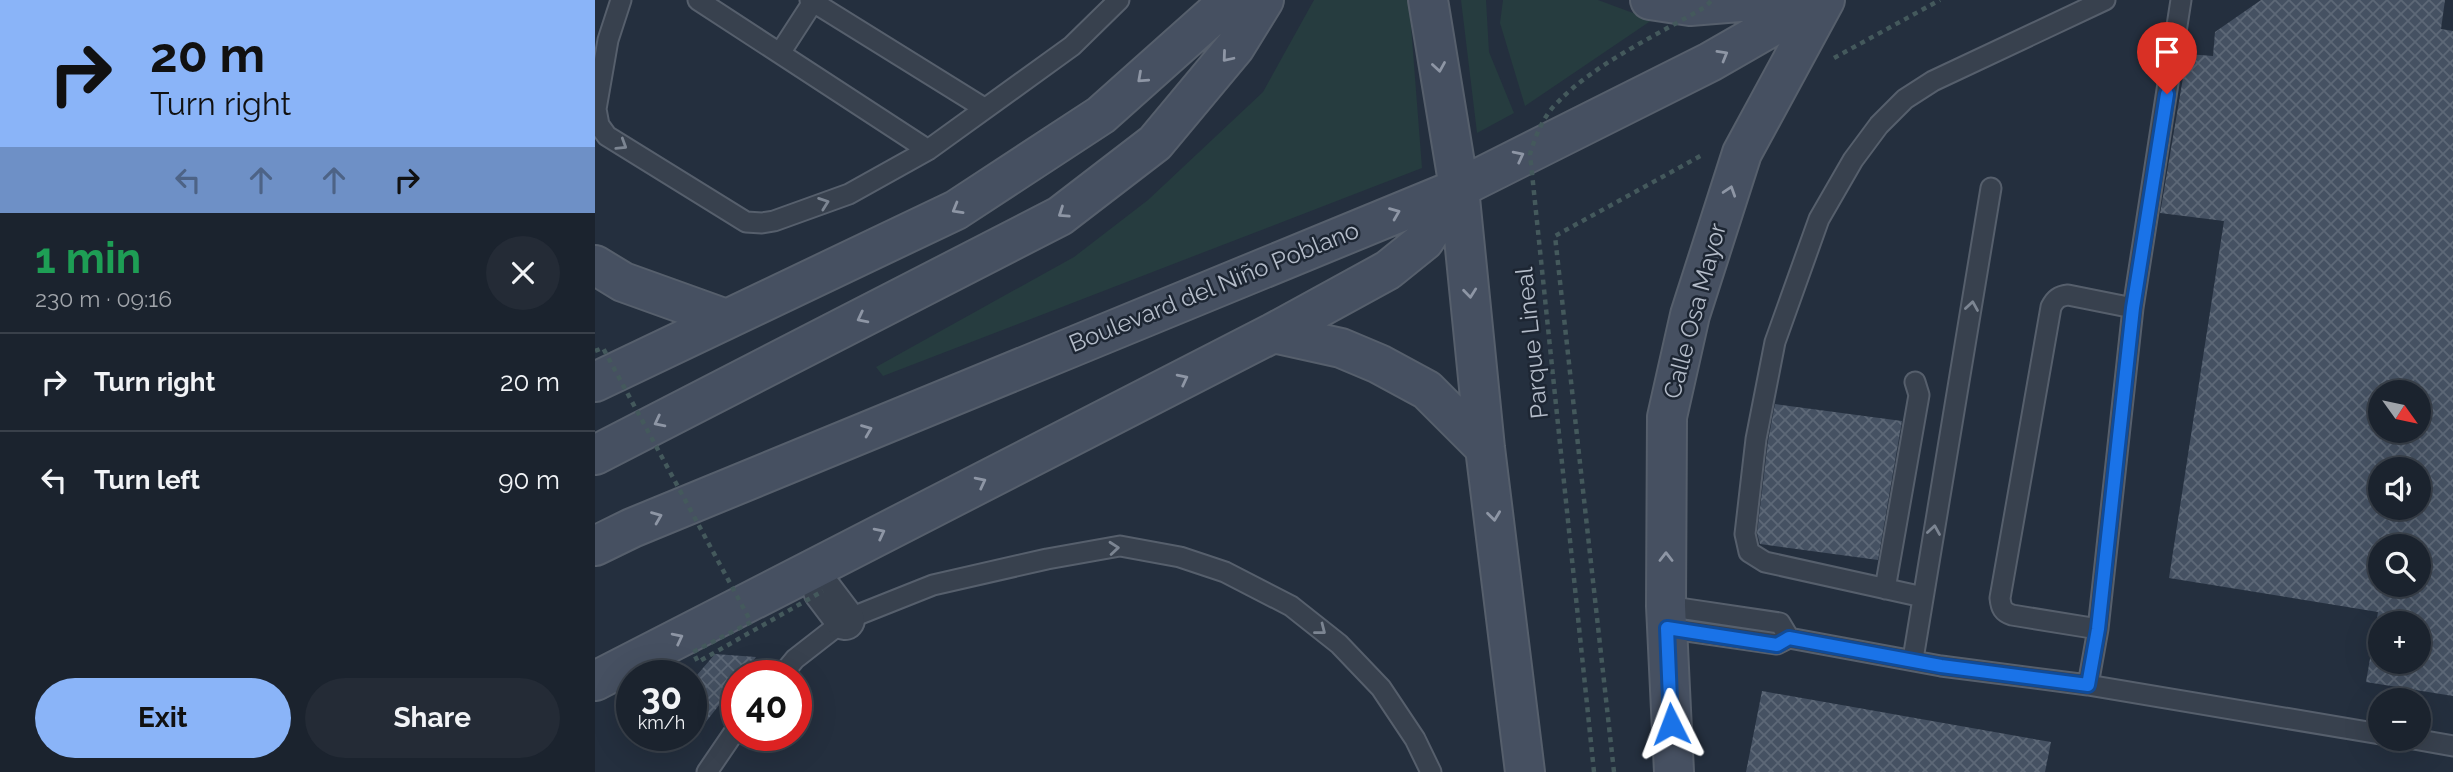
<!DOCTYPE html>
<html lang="en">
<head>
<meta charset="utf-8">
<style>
	body { margin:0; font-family:Raleway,sans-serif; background:#242b36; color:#f1f3f6; height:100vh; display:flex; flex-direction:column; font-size:26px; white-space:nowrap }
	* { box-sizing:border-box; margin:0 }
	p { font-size:23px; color:#a0a4aa }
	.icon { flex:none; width:38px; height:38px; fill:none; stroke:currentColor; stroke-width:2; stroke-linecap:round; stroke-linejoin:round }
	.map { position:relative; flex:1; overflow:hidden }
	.sheet { display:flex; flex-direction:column; background:#1b232e; width:595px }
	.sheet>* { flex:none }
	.banner { background:#8ab4f8; color:#111; overflow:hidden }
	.needle { width:46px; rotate:123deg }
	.controls { position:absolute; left:1773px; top:380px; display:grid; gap:14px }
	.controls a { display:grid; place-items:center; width:63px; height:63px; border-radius:50%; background:#1b232e; box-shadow:0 7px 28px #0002,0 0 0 2px #39404a; font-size:35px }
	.speed { position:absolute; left:21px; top:660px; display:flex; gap:14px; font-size:35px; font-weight:700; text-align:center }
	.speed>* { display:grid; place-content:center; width:91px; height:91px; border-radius:50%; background:#1b232e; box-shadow:0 7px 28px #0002,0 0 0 2px #39404a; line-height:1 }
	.speed small { font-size:18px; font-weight:400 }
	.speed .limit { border:10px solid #d22; background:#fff; color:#111 }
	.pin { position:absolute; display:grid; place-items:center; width:60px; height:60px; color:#fff; margin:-72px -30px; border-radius:50% 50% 50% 0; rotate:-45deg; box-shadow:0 0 7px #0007 }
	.pin .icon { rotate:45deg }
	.me { position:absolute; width:77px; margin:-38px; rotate:357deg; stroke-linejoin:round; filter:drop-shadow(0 0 5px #0008) }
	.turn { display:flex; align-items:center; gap:24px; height:147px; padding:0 35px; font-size:32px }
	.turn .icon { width:91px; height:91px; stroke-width:2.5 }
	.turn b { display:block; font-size:49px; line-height:60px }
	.lanes { display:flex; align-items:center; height:66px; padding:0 35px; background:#0003; justify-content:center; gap:35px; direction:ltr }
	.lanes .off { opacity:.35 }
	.round { display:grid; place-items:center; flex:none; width:74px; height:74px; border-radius:37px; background:#242b36 }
	.summary { display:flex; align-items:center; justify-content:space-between; height:119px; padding:0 35px }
	h1 { font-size:42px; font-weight:700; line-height:52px; color:#1e9e55 }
	.cta { display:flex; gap:14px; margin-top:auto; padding:14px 35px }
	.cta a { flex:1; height:80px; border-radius:42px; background:#8ab4f8; color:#111; font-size:28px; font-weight:700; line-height:80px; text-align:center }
	.cta a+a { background:#242b36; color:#f1f3f6 }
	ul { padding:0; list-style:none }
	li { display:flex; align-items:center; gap:21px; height:98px; padding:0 35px; border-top:2px solid #39404a }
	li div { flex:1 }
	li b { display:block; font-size:26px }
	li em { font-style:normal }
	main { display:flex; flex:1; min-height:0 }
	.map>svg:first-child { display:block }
	.green { fill:#263c3f }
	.building { fill:url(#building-cross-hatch); fill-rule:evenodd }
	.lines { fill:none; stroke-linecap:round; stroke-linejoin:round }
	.lane-casing { stroke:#565f6c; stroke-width:23 }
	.street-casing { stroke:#565f6c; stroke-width:42 }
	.secondary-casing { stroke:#565f6c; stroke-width:42 }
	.path { stroke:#44595c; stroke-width:4.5; stroke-dasharray:5 5; stroke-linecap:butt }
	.lane { stroke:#38414e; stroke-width:19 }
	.street { stroke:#38414e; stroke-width:38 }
	.secondary { stroke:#465061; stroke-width:38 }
	.path-bridge { stroke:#44595c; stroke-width:4.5; stroke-dasharray:5 5; stroke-linecap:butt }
	.oneway { stroke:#8e96a5 }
	.oneway2 { stroke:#7c8592 }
	.route-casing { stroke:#114b97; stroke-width:18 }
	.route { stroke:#1a73e8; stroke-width:12 }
	.labels { text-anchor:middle; stroke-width:5; stroke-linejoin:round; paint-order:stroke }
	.street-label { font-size:24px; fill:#b4bcc9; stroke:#1d2633 }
</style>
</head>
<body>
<main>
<section class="sheet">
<div class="banner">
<div class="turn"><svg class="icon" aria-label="right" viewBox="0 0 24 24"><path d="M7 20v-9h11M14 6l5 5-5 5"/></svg><div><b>20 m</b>Turn right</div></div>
<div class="lanes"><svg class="icon off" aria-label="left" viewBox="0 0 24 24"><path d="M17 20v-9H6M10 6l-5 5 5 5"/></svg><svg class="icon off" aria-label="ahead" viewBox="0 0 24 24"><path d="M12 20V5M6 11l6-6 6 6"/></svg><svg class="icon off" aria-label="ahead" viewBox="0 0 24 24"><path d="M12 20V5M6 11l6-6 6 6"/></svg><svg class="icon" aria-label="right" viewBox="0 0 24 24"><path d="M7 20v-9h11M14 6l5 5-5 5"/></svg></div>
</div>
<div class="summary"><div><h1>1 min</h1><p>230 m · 09:16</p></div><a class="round"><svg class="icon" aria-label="close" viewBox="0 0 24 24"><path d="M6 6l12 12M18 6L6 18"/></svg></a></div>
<ul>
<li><svg class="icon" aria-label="right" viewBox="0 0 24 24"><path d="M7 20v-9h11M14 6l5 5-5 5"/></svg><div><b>Turn right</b></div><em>20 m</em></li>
<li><svg class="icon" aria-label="left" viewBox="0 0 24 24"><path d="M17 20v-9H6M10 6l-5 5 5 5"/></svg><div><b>Turn left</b></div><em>90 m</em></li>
</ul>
<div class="cta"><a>Exit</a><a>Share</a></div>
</section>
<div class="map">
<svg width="1858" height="772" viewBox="0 0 1858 772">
	<defs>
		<pattern id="building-cross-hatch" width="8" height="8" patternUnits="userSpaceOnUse" patternTransform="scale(1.75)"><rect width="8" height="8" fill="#455162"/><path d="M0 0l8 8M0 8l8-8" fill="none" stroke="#5d6877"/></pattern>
	</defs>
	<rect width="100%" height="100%" fill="#242f3e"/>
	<path class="green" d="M719,0h95l13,168 -539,208 -7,-9 198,-110 74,-57 115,-108z
		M866,0h25l3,52 25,61 -37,20z
		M908,0h95l54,20 -127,86 -25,-83z"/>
	<path class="building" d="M1666,0h184l-4,29 12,2v665l-87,-14 12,-70 -209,-34 55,-357 -64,-8 1,-5 26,-154 26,2 2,-24zM1785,392h39v38h-39zM1785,469h39v39h-39zM1785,546h39v38h-39zM1785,623h39v39h-39z
		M1180,404l127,17 -24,139 -118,-16 -3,-11 11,-92z
		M120,654l41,3 -14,19h-5v6l-46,59v-59z
		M1167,691l289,51 -6,30h-299z"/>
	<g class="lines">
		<g class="lane-casing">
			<path id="lane" d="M26,0l-13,40 -12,69 3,16 8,11 139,86 16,1 12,-2 75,-27 79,-44 144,-104 47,-46
				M103,0l230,150
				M215,0l174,108
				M185,53l33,-51
				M1290,589l34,-194 -4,-13
				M1328,597l-158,-35 -16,-10 -4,-18 11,-95 19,-97 44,-123 34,-59 26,-35 26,-26 28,-18 172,-81
				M1071,606l114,17 9,15
				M1071,628l111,16 12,-6 152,28 147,19 292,49
				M1503,629l-86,-14c-9,-3 -11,-7 -12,-17l51,-291c4,-8 8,-11 17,-12l65,13
				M1318,659l78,-471
				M186,676l14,-17 50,-39 88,-35 114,-26 73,-13 60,11 45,15 66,34 48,38 42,44 34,51 16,33
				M1493,685l10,-56 35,-321 48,-308
				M1813,738l45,8
				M112,772l30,-44"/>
		</g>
		<g class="street-casing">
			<path id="street" d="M228,591l22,29"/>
		</g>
		<g class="secondary-casing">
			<path id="secondary" d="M833,0l31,188 26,260 40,324
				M1055,0l40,6 74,-6
				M0,265l28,17 103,37
				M678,333l68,15 38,16 48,26 58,58
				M0,382l361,-172 145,-95 129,-115
				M0,455l465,-239 95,-73 80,-96 29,-47
				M0,546l37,-18 827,-340 251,-126 108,-62
				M0,681l678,-348 115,-63 36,-29 35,-53
				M1079,772l-8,-166 1,-189 23,-102 52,-162 83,-153"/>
		</g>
		<path class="path" d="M1239,58l106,-58
			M1019,772l-59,-536 149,-82"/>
		<use href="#lane" class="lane"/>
		<use href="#street" class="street"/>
		<use href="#secondary" class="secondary"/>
		<path class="path-bridge" d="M0,351l8,-3 148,274 -58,30 5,10 125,-71
			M999,772l-64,-618c6,-19 13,-38 28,-52 36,-38 101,-68 147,-95l7,-7"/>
	</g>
	<defs><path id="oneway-chevron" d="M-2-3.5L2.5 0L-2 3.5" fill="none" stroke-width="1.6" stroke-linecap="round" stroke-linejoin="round" transform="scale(1.75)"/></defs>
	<g class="oneway">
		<use href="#oneway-chevron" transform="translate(1128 55) rotate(-30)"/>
		<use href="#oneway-chevron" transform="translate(632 57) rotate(130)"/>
		<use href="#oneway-chevron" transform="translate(844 67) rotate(81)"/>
		<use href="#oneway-chevron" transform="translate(547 78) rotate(138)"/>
		<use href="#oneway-chevron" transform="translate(924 156) rotate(-27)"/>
		<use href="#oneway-chevron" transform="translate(1135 191) rotate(-72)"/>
		<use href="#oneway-chevron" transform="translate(362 209) rotate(150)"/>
		<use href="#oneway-chevron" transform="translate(468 213) rotate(146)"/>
		<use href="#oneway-chevron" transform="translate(800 213) rotate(-22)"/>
		<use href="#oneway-chevron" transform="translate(875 293) rotate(84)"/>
		<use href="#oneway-chevron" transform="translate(267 318) rotate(153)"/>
		<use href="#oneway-chevron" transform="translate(588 379) rotate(-27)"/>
		<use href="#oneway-chevron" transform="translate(64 422) rotate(153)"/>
		<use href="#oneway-chevron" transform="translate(272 430) rotate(-22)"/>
		<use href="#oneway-chevron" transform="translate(386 482) rotate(-27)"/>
		<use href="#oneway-chevron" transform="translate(899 516) rotate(83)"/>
		<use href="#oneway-chevron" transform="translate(62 517) rotate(-22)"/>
		<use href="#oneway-chevron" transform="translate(285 533) rotate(-27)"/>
		<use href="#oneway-chevron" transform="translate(1071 557) rotate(-90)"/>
		<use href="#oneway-chevron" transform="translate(83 638) rotate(-27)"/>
	</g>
	<g class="oneway2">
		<use href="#oneway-chevron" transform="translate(27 145) rotate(32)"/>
		<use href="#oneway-chevron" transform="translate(229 203) rotate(-20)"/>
		<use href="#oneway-chevron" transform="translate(1377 306) rotate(-81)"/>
		<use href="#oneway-chevron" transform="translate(1339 530) rotate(-81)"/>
		<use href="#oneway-chevron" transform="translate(519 548) rotate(-5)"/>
		<use href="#oneway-chevron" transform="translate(726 630) rotate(38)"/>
	</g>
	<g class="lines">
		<g class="route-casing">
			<path id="route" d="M1076,724l-4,-96 110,17 12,-7 152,28 147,19 10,-56 35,-321 34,-214"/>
		</g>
		<use href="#route" class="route"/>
	</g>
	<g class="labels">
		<g class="street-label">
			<text transform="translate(619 287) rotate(-22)" y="8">Boulevard del Niño Poblano</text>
			<text transform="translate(1100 311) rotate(-75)" y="8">Calle Osa Mayor</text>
			<text transform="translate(937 343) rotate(-96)" y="8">Parque Lineal</text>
		</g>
	</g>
</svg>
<div class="controls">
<a><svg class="needle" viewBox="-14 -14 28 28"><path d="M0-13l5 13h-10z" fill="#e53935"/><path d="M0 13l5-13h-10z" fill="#a0a4aa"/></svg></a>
<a><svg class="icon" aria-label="sound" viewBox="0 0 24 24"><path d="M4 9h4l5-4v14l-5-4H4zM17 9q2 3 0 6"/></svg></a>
<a><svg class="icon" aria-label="search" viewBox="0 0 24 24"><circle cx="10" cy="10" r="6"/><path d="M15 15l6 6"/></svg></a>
<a>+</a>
<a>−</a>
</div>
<div class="speed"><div>30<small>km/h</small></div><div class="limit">40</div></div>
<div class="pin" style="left:1572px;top:94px;background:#d93025"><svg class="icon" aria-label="arrive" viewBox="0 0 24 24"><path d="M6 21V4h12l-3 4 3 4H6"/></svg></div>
<svg class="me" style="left:1076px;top:724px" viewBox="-20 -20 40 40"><path d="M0-17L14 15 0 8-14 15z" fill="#1a73e8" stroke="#fff" stroke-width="4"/></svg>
</div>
</main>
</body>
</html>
